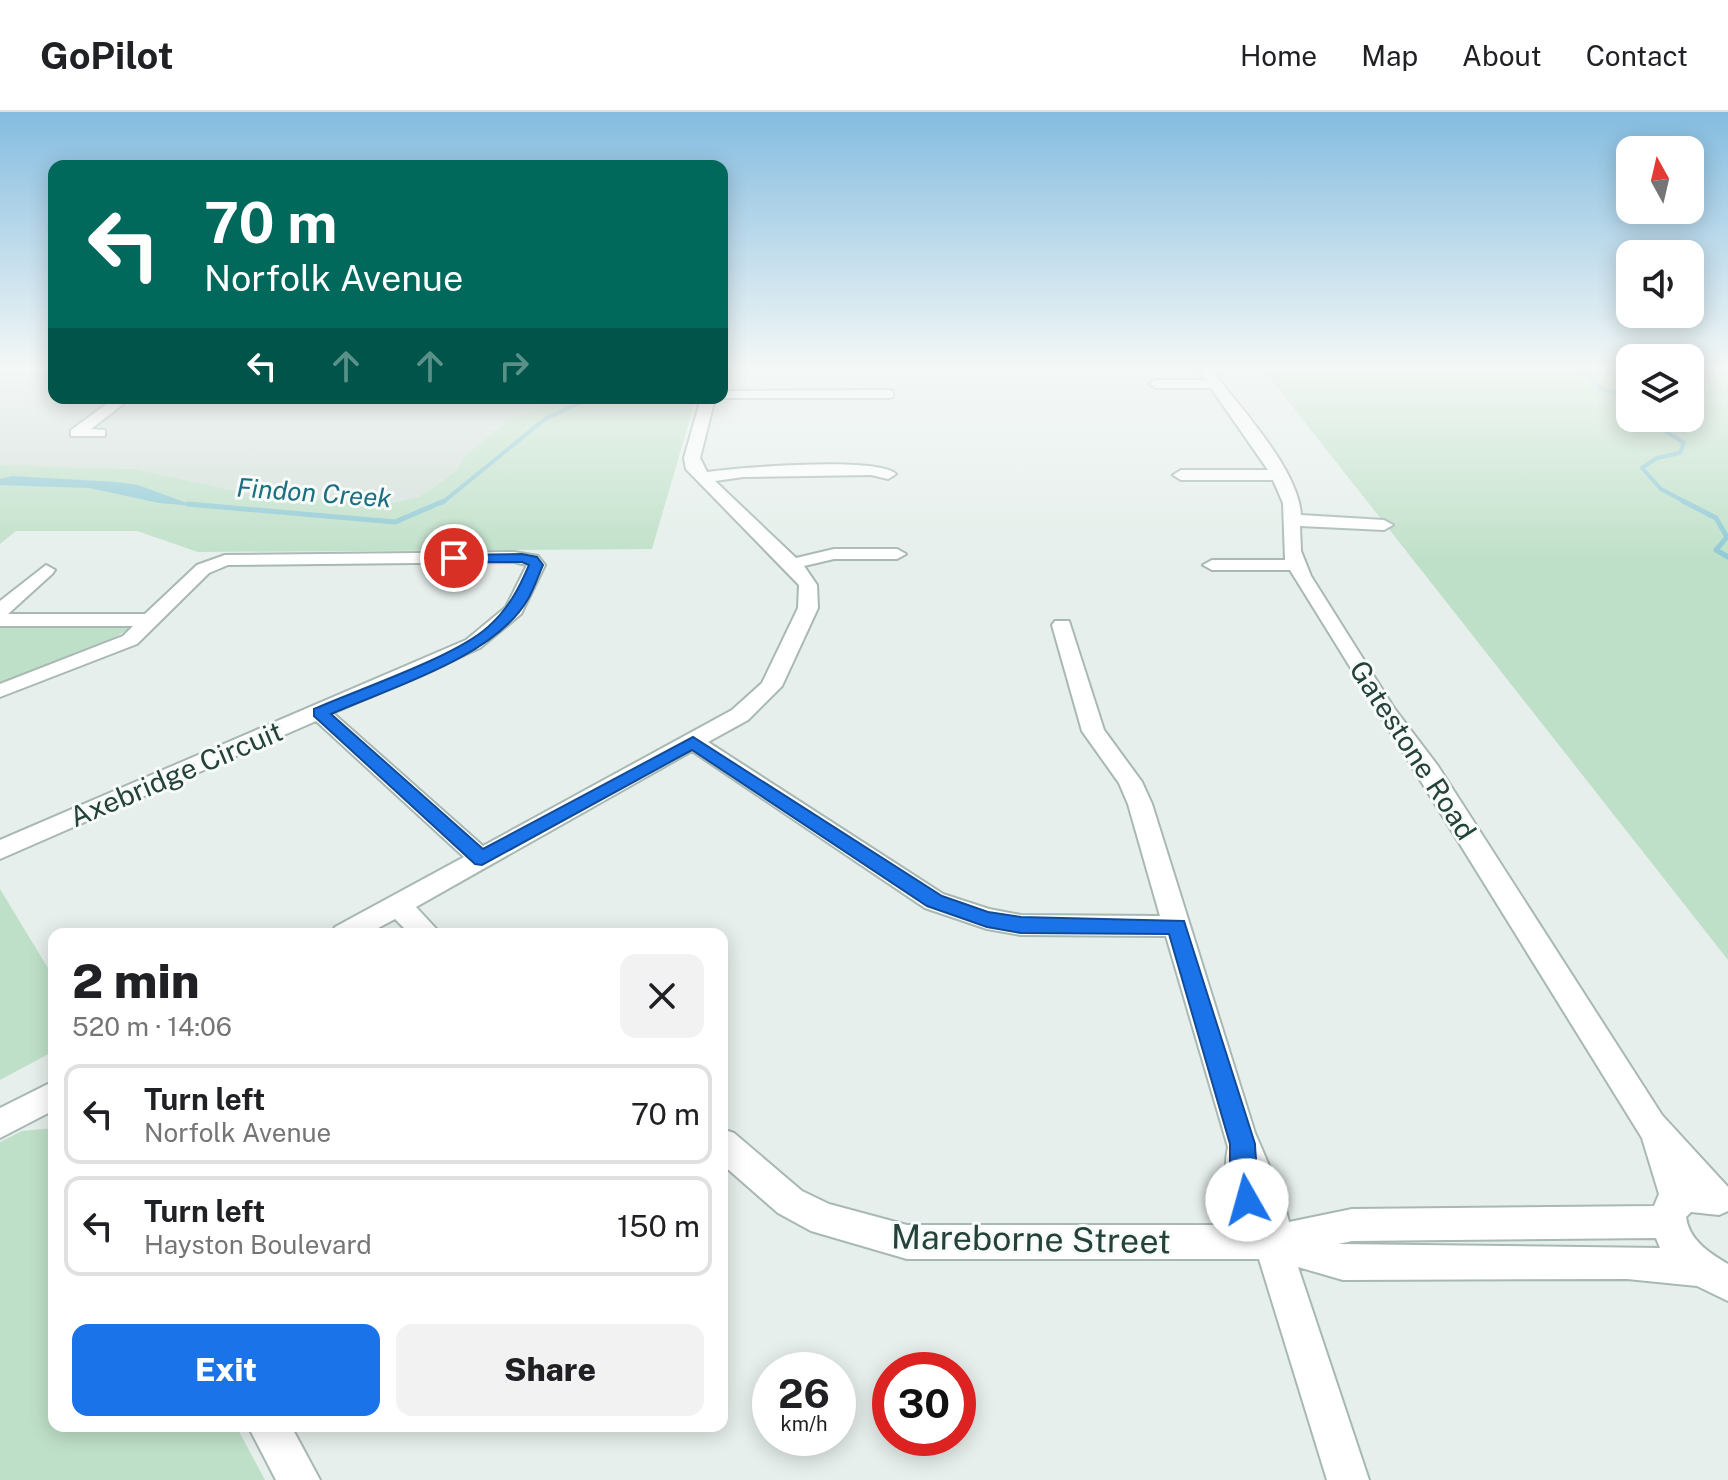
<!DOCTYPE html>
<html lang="en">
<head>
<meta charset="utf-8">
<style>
	body { margin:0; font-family:"Public Sans",sans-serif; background:#f2f2f2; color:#202124; height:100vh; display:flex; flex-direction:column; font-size:30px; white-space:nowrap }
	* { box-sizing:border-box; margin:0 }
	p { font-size:26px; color:#757577 }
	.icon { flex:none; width:44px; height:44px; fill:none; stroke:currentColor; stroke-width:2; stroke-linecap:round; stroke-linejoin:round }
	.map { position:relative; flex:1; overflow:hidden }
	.side { position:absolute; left:48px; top:816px; width:680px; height:504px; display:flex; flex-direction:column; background:#fff; border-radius:16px; box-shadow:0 4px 20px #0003 }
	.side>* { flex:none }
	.banner { position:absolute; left:48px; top:48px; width:680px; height:244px; border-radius:16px; box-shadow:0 4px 20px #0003; background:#00695c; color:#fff; overflow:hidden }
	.needle { width:52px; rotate:352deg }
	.buttons { position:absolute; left:1616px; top:24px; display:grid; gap:16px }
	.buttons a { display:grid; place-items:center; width:88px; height:88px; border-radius:16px; background:#fff; box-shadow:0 4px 20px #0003; font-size:40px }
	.speed { position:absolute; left:752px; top:1240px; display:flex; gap:16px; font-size:40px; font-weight:700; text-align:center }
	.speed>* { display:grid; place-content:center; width:104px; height:104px; border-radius:50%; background:#fff; box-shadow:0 4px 20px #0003; line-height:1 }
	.speed small { font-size:20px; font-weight:400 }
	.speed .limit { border:12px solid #d22; background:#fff; color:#111 }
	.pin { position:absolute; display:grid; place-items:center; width:68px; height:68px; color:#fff; margin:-34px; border:4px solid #fff; border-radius:50%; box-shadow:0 2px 8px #0007 }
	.me { position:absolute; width:88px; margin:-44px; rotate:353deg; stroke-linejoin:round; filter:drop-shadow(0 0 6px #0008) }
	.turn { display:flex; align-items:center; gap:28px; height:168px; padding:0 24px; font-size:36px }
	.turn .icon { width:104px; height:104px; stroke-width:2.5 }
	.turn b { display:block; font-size:56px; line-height:68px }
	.lanes { display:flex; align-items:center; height:76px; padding:0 24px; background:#0003; justify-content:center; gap:40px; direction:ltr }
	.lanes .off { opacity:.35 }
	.round { display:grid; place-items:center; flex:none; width:84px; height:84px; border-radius:16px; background:#f2f2f2 }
	.overview { display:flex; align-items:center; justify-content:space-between; height:136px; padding:0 24px }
	h1 { font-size:48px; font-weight:800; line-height:60px }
	.cta { display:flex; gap:16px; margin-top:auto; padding:16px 24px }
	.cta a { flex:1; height:92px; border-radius:16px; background:#1a73e8; color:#fff; font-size:32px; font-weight:800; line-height:92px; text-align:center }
	.cta a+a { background:#f2f2f2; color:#202124 }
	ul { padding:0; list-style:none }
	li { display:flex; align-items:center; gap:24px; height:100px; margin:0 16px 12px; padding:0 8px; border:4px solid #e0e0e0; border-radius:16px }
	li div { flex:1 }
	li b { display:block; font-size:30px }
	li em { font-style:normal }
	header { display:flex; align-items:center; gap:48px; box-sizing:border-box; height:112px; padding:0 40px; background:#fff; border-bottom:2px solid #e0e0e0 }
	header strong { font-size:38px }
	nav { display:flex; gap:44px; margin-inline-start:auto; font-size:28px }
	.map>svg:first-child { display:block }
	.built { fill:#d4dfda }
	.green { fill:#bfe0c8 }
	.water { fill:#8ec9d4 }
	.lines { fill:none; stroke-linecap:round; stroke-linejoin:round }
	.stream-far1 { stroke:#8ec9d4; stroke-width:4 }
	.stream { stroke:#8ec9d4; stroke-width:5 }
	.minor-casing { stroke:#a8b8b2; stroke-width:4 }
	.minor { fill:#fff; fill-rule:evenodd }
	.route { fill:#1a73e8; stroke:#114b97; stroke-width:2 }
	.labels { text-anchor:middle; stroke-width:6; stroke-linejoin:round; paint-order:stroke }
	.far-water-label { font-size:26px; font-style:italic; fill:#1c6f80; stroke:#f7fbf9 }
	.street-label { font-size:28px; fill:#24423a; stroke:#f7fbf9 }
	.near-street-label { font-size:34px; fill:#24423a; stroke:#f7fbf9 }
</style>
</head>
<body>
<header>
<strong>GoPilot</strong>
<nav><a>Home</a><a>Map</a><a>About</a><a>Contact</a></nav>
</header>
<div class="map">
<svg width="1728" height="1368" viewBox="0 0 1728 1368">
	<rect width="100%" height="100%" fill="#e6efeb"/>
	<path class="built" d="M0,257h54v29h507l-55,24 -39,32 -12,18 -36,25 -27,6 -139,-8 -117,-26 -136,-4z"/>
	<path class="green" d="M1263,257h367v49h60v-49h38v591z
		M561,286h135l-44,151 -454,3 -61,-21h-121l-16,13v-79l136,4 117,26 139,8 27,-6 36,-25 12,-18 39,-32z
		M0,514h133l-33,21 -100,35z
		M0,777l54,89v73l-54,29z
		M54,1016v298h182l29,54h-265v-338l22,-11z"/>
	<path class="water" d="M12,364l105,6 21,3 57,21 -36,-3 -70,-15 -89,-3v-6z"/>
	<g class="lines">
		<path class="stream-far1" d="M1581,257l19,19 30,11
			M1645,306l39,25 -4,10 -23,5 -15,10 19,21 26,14
			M442,391l103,-84 45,-21"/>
		<path class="stream" d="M1683,389l33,17 11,19 -11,13 12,7
			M188,392l207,18 49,-21"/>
		<g class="minor-casing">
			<path id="minor" d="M1198,257h13c28,38 87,99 90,146l83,5 9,5 -9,5 -84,-4 1,25 10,25 83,132 44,58 224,349 66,72v24l-9,4 -28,-3 -5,5c3,23 23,36 42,47v37l-31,-15 -70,-7 -284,1 -45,-13 71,213h-42l-68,-221h-352l-96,-28 -33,-18 -56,-49v-35l12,4 68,58 27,13 78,21h336c-14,-24 -21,-50 -15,-78l-62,-211 -145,-1 -34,-6 -62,-21 -233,-157 -276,156 25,27h-31l-15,-15 -28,15h-36l4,-7 129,-70 -148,-136 -316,138v-19l466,-200 40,-33 21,-42 -13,-3 -286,3 -19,8 -72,71 -137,53v-13l123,-48 10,-10h-133v-25l46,-36 9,5 -3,4 -44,40h137l52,-49 28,-10 289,-3 24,4 7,9 -24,49 -41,34 -147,65 150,133 249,-136 30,-27 36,-75 1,-23 -113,-116 -2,-11 17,-60h14l-15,60 7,14c31,-4 169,-16 189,2l-8,5 -17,-4 -128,2 -28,4 81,77 38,-9h63l9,5 -9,5h-63l-30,7 13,19 1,23 -36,78 -34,34 -40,22 235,152 46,15 32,6 139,1 -32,-112 -9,-21 -37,-52 -30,-106 3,-4h14l35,109 38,52 10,22 103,329 28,65 6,24 63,-13 302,-3 5,-12 -17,-56 -352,-568h-78l-9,-5 9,-5h73l-2,-57 -10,-23h-92l-8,-5 8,-5h87l-57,-82h-55l-7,-4 7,-4h49zM1656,1126l4,10 -322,-4 14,-3z
				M888,278l5,1v6l-5,1h-170h4v-7z
				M115,286h16l-40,31 14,1v6h-34v-6z
				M54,969v29l-54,28v-30z
				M248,1314h43l29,54h-44z"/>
		</g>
		<use href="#minor" class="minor"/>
	</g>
	<linearGradient id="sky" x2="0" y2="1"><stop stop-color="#84bce0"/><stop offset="0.57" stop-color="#f4f8f6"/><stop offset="1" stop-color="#f4f8f6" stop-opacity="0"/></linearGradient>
	<rect width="1728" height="449" fill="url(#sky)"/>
	<path class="route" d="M522,442l15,3 6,8c-5,11 -9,24 -15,34 -33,58 -138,89 -197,115l152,135 210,-112 249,159 46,16 33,5 163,4 71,223c0,16 7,52 2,64l-10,4 -9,-4c-9,-21 -8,-42 -8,-64l-61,-210 -148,-1 -34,-6 -60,-21 -235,-156 -210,115 -7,-1 -161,-148v-7c45,-20 141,-52 174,-82 20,-18 31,-38 41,-62l-7,-3h-68l-5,-2v-5z"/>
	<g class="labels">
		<g class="far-water-label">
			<text transform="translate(314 381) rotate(4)" y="9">Findon Creek</text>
		</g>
		<g class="street-label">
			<text transform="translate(1413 638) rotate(57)" y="10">Gatestone Road</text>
			<text transform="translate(176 662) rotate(-23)" y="10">Axebridge Circuit</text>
		</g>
		<g class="near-street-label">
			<text transform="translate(1031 1127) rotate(1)" y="12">Mareborne Street</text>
		</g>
	</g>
</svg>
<div class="buttons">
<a><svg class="needle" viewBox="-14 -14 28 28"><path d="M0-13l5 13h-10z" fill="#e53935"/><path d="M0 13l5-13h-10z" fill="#757577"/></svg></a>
<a><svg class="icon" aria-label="sound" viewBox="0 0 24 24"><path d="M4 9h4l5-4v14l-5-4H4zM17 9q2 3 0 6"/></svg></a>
<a><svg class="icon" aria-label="layers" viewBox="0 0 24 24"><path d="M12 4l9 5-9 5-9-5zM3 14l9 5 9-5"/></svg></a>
</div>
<div class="speed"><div>26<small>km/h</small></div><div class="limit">30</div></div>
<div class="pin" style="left:454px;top:446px;background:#d93025"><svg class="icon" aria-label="arrive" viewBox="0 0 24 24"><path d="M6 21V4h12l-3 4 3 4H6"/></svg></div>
<svg class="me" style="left:1247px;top:1088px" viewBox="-20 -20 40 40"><circle r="19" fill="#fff"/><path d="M0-13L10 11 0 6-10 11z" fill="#1a73e8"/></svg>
<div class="banner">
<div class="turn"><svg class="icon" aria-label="left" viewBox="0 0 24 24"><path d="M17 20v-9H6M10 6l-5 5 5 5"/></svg><div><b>70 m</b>Norfolk Avenue</div></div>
<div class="lanes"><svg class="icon" aria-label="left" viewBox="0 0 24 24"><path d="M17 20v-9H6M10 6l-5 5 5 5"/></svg><svg class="icon off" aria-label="ahead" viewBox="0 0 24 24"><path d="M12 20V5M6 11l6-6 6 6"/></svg><svg class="icon off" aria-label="ahead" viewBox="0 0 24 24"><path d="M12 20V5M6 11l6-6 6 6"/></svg><svg class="icon off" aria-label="right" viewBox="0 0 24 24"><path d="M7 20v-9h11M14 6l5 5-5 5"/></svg></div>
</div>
<section class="side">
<div class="overview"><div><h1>2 min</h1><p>520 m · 14:06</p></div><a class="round"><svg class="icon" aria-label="close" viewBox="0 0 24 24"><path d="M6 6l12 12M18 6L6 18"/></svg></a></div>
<ul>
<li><svg class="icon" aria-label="left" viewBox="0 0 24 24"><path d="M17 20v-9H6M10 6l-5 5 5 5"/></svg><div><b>Turn left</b><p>Norfolk Avenue</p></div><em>70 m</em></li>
<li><svg class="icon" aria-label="left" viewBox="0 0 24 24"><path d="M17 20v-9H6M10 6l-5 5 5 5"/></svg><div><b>Turn left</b><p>Hayston Boulevard</p></div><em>150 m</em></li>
</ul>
<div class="cta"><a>Exit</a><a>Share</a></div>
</section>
</div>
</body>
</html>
